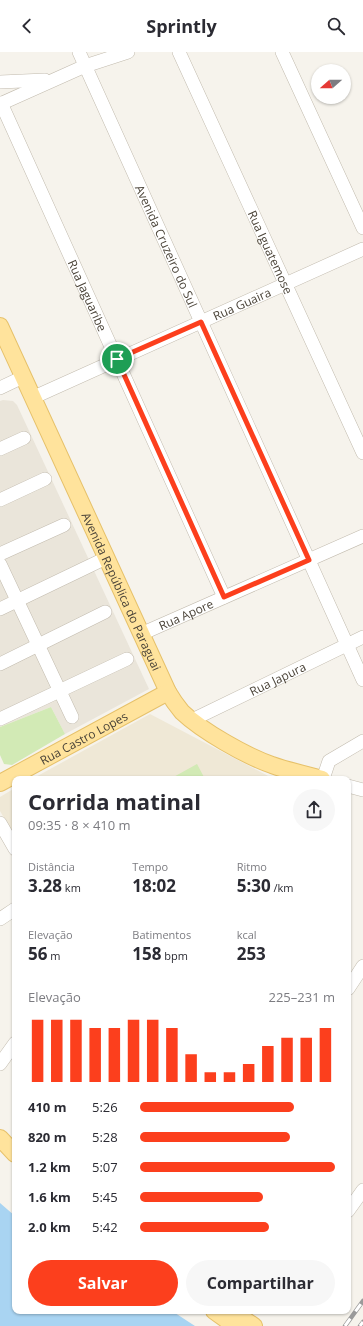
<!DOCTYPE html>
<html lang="pt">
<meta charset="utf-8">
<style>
:root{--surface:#fff;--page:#f7f7f7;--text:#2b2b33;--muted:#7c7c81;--accent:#fc3f1d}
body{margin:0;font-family:"Open Sans",sans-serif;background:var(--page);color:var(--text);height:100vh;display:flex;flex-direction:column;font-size:15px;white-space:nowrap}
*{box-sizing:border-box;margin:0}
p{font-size:13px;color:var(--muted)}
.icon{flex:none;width:22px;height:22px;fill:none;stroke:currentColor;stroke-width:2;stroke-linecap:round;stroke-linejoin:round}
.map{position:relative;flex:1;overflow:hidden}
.drawer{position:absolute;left:12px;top:724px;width:339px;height:538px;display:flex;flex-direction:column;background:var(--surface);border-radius:8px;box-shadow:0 1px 3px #0004}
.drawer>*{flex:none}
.needle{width:26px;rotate:249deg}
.controls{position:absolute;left:311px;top:12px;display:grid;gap:8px}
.controls a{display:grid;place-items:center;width:40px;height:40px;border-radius:50%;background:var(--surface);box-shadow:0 1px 3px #0004;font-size:20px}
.pin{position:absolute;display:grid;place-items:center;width:34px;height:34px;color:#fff;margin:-17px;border:2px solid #fff;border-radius:50%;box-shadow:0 1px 4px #0007}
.round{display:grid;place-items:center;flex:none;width:42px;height:42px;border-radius:21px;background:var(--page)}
.head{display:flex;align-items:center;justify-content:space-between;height:68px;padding:0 16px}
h1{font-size:22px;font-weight:700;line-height:30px}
.metrics{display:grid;grid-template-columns:repeat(3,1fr);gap:6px;height:68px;padding:4px 16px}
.metrics div{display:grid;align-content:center}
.metrics b{font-size:17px;font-weight:700}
.metrics small{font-size:11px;font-weight:400}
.metrics p{font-size:11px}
.chart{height:112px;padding:8px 16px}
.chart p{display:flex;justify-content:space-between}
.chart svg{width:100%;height:72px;margin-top:4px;stroke:var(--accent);stroke-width:6}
.button{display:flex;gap:8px;margin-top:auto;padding:8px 16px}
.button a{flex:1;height:46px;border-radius:24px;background:var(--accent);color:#fff;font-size:16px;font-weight:700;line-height:46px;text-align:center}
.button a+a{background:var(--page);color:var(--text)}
ul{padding:0 16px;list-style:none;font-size:13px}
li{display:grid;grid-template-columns:64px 48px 1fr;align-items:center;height:30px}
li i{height:10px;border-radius:5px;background:var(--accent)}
header{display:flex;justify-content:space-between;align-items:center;height:52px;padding:0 16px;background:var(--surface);font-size:18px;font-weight:700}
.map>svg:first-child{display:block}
</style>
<header><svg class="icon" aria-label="back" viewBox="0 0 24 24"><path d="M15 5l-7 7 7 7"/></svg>Sprintly<svg class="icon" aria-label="search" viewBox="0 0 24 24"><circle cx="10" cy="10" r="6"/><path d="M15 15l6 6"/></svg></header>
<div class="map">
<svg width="363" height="1274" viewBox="0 0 363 1274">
<rect width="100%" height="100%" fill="#f6f3ec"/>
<path fill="#eae5da" d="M 3,348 L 13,349 L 17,353 L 149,637 L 65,682 L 51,655 L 0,675 L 0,349 Z"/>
<g fill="#efe8d6">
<path d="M 150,662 L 274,727 L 32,727 Z"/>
<path d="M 15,736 L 15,785 L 0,759 L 0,745 Z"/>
</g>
<g fill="#d2eab5">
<path d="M 51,655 L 65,682 L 12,713 L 4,712 L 0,703 L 0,675 Z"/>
<path d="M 197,712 L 205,727 L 170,727 Z"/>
</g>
<path fill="#a9d4f2" d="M 0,1151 L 15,1164 L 15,1259 L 172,1259 L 195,1274 L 0,1274 Z"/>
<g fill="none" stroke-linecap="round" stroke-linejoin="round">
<g stroke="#c2bbae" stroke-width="14">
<g id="minor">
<path id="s1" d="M 79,0 L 363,628"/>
<path id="s2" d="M 179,0 L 363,401"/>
<path d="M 282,0 L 363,176"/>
<path d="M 0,30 L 45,28"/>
<path id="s3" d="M 1,51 L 224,545"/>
<path d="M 0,52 L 85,14 L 128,0"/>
<path d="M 0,336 L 23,325"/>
<path id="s4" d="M 32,346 L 363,197"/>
<path d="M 0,397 L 24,386"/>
<path d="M 0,448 L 45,427"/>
<path d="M 0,502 L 64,473"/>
<path d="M 0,512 L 72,665"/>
<path d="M 0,557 L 106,506"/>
<path id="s5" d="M 141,582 L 363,484"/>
<path d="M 0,612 L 105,560"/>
<path d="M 0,667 L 127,607"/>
<path id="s6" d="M 192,668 L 363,585"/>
<path d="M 323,727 L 329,709 L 363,689"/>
<path d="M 348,734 L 363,738"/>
<path d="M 0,771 L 15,797"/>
<path d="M 0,867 L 15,857"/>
<path d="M 348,937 L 363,914"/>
<path d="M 0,1012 L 15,991"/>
<path d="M 348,1159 L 363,1138"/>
</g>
</g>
<g stroke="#e6c16a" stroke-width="18">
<g id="major">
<path id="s7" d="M 0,274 L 168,640 C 172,647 177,654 182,660 C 202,679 246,704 272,713 C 288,719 306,722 322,727"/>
<path id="s8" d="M 0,731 L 168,640"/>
<path d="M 0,1086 L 15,1102"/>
<path d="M 214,1259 L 235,1274"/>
<path d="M 232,1259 L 254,1274"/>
</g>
</g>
<use href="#minor" stroke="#fff" stroke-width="13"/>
<use href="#major" stroke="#ffe39c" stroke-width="16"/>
<g stroke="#9a9a9a" stroke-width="4.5">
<g id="rail">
<path d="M 345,1274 L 363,1249"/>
<path d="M 360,1274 L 363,1270"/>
</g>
</g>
<use href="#rail" stroke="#fff" stroke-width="3" stroke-dasharray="9" stroke-linecap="butt"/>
</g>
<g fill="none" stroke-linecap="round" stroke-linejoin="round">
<g stroke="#fff" stroke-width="8">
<path id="route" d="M 201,270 L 309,508 L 224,545 L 117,307 Z"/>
</g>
<use href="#route" stroke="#fc3f1d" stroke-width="5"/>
</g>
<g text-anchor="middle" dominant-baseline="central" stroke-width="3" stroke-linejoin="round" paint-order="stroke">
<g font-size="12" fill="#4b4439" stroke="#fff">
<text stroke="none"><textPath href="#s1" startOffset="213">Avenida Cruzeiro do Sul</textPath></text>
<text stroke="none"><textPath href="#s2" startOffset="220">Rua Iguatemose</textPath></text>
<text stroke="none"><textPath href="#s3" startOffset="211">Rua Jaguaribe</textPath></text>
<text stroke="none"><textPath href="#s4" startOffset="230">Rua Guaira</textPath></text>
<text stroke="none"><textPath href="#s7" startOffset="292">Avenida República do Paraguai</textPath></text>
<text stroke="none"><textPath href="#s5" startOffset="49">Rua Apore</textPath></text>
<text stroke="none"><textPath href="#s6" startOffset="95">Rua Japura</textPath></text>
<text stroke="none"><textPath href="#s8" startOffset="95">Rua Castro Lopes</textPath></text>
</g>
</g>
</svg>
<div class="controls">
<a><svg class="needle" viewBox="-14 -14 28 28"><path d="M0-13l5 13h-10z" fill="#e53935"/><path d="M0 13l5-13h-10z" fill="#7c7c81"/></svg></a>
</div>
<div class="pin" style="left:117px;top:307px;background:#1e9e55"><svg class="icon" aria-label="arrive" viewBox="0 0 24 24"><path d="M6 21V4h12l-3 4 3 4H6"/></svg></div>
<section class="drawer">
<div class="head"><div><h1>Corrida matinal</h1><p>09:35 · 8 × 410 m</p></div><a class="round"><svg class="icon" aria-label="share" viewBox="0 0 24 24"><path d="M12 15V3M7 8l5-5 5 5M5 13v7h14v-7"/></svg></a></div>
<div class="metrics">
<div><p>Distância</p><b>3.28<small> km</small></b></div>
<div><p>Tempo</p><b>18:02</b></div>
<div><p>Ritmo</p><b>5:30<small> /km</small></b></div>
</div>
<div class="metrics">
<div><p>Elevação</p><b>56<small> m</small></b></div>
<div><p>Batimentos</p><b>158<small> bpm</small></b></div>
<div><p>kcal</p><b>253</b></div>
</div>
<div class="chart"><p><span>Elevação</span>225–231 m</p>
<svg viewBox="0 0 160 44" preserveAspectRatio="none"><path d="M5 44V6M15 44V6M25 44V6M35 44V11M45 44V11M55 44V6M65 44V6M75 44V11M85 44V27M95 44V38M105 44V38M115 44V33M125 44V22M135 44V17M145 44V17M155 44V11"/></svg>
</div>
<ul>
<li><b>410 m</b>5:26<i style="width:79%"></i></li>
<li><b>820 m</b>5:28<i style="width:77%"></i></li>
<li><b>1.2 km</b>5:07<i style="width:100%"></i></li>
<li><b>1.6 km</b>5:45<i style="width:63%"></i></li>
<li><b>2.0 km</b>5:42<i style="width:66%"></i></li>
</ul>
<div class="button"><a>Salvar</a><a>Compartilhar</a></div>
</section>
</div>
